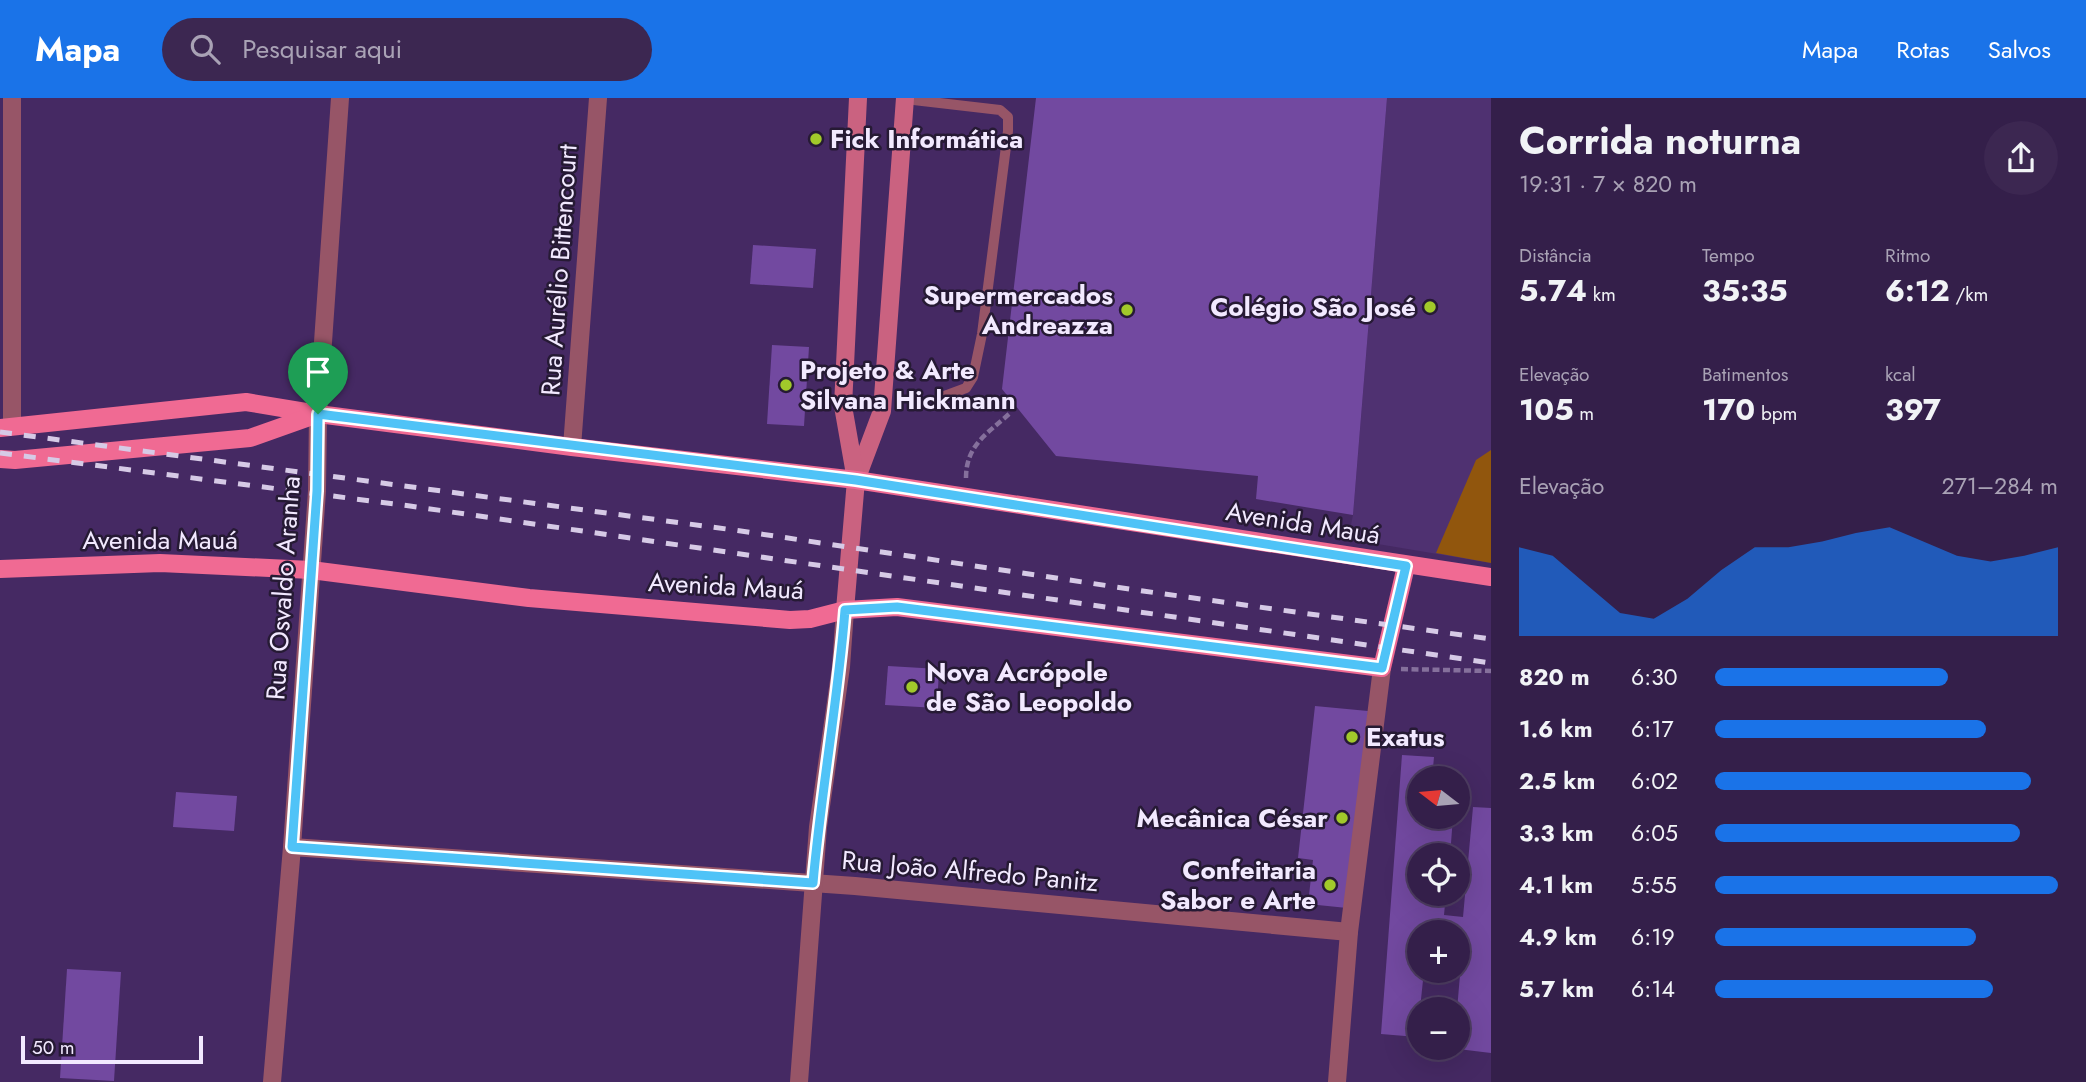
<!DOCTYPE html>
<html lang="pt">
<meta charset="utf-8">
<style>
:root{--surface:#341f4a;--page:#3c2751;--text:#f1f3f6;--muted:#a9a2b5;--line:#4e3d62;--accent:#1a73e8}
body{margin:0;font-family:Jost,sans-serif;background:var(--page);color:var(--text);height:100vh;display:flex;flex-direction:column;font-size:26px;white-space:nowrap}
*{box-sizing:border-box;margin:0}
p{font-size:23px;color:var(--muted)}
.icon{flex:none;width:38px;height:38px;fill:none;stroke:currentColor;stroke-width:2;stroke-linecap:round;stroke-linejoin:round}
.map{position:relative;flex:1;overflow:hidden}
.sheet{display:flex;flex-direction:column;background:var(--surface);width:595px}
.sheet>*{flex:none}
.needle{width:46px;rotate:286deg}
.buttons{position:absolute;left:1407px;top:668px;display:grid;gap:14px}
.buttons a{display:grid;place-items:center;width:63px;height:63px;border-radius:50%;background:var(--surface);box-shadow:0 7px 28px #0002,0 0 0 2px var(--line);font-size:35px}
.scale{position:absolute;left:21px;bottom:18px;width:182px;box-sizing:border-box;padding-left:7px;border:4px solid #f2e9ff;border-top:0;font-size:19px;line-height:24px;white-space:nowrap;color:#f2e9ff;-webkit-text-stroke:5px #261a34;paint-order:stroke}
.pin{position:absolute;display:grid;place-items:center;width:60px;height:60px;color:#fff;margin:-72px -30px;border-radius:50% 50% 50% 0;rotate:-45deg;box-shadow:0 0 7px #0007}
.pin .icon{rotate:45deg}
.round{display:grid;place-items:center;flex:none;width:74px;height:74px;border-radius:37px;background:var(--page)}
.summary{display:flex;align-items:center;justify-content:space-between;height:119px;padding:0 28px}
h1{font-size:38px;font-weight:700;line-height:52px}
.stats{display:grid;grid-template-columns:repeat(3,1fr);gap:10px;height:119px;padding:7px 28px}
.stats div{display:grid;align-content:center}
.stats b{font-size:30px;font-weight:700}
.stats small{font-size:19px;font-weight:400}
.stats p{font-size:19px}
.chart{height:196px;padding:14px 28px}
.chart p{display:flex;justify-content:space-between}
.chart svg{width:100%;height:126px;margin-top:7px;fill:var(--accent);opacity:.7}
ul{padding:0 28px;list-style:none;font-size:23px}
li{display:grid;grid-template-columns:112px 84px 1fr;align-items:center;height:52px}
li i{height:18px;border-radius:9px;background:var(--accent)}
header{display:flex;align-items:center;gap:42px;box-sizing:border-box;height:98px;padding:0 35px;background:var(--accent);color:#fff}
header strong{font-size:33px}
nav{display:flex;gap:38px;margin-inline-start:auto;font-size:24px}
.search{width:490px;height:63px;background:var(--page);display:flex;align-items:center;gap:18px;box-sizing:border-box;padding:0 24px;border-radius:38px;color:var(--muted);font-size:26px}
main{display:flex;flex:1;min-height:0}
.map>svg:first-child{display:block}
</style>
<header>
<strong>Mapa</strong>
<div class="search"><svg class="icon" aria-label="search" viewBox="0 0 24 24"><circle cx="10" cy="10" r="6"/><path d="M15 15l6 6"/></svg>Pesquisar aqui</div>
<nav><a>Mapa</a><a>Rotas</a><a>Salvos</a></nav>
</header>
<main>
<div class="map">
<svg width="1491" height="984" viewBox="0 0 1491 984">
<rect width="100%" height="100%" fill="#452963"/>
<path fill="#4f3171" d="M 1387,0 L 1491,0 L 1491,465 L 1348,441 L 1353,417 Z"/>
<path fill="#91560d" d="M 1491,352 L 1491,465 L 1436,455 L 1476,362 Z"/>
<g fill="#7249a0">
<path d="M 1036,0 L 1387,0 L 1353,417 L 1256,401 L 1258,378 L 1056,358 L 1002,291 Z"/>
<path d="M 753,147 L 816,151 L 813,190 L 750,186 Z"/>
<path d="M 772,247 L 809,249 L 804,328 L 767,326 Z"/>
<path d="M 888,568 L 939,571 L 937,610 L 885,607 Z"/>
<path d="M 1315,608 L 1368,613 L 1347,810 L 1308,806 L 1313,762 L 1298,760 Z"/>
<path d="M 1402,657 L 1434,659 L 1432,681 L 1419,681 L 1419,719 L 1453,719 L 1450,758 L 1419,758 L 1419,796 L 1446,796 L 1444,817 L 1463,819 L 1473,709 L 1491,710 L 1491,955 L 1458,951 L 1457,912 L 1460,877 L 1445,875 L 1458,873 L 1458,835 L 1419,835 L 1419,873 L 1424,873 L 1417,939 L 1381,936 Z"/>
<path d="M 176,694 L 237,698 L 234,733 L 173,729 Z"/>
<path d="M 67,871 L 121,874 L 114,983 L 60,980 Z"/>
</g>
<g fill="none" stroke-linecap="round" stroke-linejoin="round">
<g stroke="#85709c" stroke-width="4.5" stroke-dasharray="7 3.5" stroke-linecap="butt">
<path d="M 966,380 C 966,347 987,336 1009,316"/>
<path d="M 1401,571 L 1491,573"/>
</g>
<path stroke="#975567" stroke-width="10" d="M 905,1 L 1000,12 L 1008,19 L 1008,33 L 982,236 L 973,279 L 966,290 L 939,300"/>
<g stroke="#975567" stroke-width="18">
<path d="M 12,0 L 12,328"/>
<path d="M 318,316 L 340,0"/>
<path d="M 572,349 L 598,0"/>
<path d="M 292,749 L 855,788 L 1349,834"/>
<path d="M 1337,984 L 1349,834 L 1382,570"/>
</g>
<g stroke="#975567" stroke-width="18">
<path d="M 272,984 L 292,749 L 317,393 L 318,316"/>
<path d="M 799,984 L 818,729 L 841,569 L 845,512"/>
</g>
<g stroke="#ca6280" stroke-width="18">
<path d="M 856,382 L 882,313 L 905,0"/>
<path d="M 845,512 L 856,382 L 843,308 L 858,0"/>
</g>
<g stroke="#f06a93" stroke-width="18">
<path d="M 0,330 L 246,304 L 318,316 L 572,349 L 856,382 L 1491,479"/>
<path d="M 0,361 L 15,362 L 250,340 L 315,317"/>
<path d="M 0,471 L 160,465 L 311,472 L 529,500 L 790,522 L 810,521 L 845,512 L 897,509 L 1382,570 L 1406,468"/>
</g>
<g stroke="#d6cae6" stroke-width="5" stroke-dasharray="12 12" stroke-linecap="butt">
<path d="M 0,334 L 734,432 L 1143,493 L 1491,541"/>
<path d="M 0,355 L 410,408 L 1491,565"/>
</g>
</g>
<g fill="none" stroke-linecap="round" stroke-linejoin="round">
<g stroke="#fff" stroke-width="14">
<path id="route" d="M 318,316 L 856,382 L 1406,468 L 1382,570 L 897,509 L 845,512 C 838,603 821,694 813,785 L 292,749 L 317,393 Z"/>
</g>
<use href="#route" stroke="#4fc3f7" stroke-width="9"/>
</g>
<g fill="#a1c92a" stroke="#261a34" stroke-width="2.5">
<circle cx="816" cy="41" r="7"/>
<circle cx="1430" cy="209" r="7"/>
<circle cx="1127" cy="212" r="7"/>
<circle cx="786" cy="287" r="7"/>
<circle cx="912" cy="589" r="7"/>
<circle cx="1352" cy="639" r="7"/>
<circle cx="1342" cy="720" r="7"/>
<circle cx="1330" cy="787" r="7"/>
</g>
<g text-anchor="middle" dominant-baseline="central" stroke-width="5" stroke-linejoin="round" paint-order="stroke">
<g font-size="26" font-weight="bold" fill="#f2e9ff" stroke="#261a34" text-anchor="start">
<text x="830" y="41">Fick Informática</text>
<text x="1113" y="197" text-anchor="end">Supermercados<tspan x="1113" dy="30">Andreazza</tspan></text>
<text x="1416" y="209" text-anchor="end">Colégio São José</text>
<text x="800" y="272">Projeto &amp; Arte<tspan x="800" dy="30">Silvana Hickmann</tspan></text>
<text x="926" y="574">Nova Acrópole<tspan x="926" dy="30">de São Leopoldo</tspan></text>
<text x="1366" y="639">Exatus</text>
<text x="1328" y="720" text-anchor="end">Mecânica César</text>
<text x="1316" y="772" text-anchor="end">Confeitaria<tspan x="1316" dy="30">Sabor e Arte</tspan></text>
</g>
<g font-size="26" fill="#f2e9ff" stroke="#261a34">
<text transform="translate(559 172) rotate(-86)">Rua Aurélio Bittencourt</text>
<text transform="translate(1303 425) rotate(9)">Avenida Mauá</text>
<text x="160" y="442">Avenida Mauá</text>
<text transform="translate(726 488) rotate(3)">Avenida Mauá</text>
<text transform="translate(283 490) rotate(-86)">Rua Osvaldo Aranha</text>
<text transform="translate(970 773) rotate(5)">Rua João Alfredo Panitz</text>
</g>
</g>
</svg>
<div class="buttons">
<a><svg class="needle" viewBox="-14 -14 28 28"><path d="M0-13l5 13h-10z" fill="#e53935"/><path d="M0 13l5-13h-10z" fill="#a9a2b5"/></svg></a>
<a><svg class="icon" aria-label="locate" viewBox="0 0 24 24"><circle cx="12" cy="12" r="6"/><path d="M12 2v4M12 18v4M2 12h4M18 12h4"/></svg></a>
<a>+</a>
<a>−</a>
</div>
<div class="scale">50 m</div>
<div class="pin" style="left:318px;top:316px;background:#1e9e55"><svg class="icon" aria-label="arrive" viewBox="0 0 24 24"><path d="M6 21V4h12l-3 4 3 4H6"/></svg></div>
</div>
<section class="sheet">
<div class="summary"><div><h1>Corrida noturna</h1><p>19:31 · 7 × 820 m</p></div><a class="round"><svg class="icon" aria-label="share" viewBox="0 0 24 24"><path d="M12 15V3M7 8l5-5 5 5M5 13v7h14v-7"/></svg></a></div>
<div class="stats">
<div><p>Distância</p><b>5.74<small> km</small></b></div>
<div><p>Tempo</p><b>35:35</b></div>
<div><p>Ritmo</p><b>6:12<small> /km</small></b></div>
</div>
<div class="stats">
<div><p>Elevação</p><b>105<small> m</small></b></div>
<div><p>Batimentos</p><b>170<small> bpm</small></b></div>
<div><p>kcal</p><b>397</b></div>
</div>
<div class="chart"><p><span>Elevação</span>271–284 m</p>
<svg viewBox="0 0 160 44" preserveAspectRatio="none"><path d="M0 44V13L10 16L20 26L30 36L40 38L50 31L60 21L70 13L80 13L90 11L100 8L110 6L120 11L130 16L140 18L150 16L160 13V44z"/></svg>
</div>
<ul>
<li><b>820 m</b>6:30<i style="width:68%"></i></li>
<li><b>1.6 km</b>6:17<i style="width:79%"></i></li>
<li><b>2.5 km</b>6:02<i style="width:92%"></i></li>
<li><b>3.3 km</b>6:05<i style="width:89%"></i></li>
<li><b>4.1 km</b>5:55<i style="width:100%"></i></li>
<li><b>4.9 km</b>6:19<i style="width:76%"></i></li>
<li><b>5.7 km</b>6:14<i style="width:81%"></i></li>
</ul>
</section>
</main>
